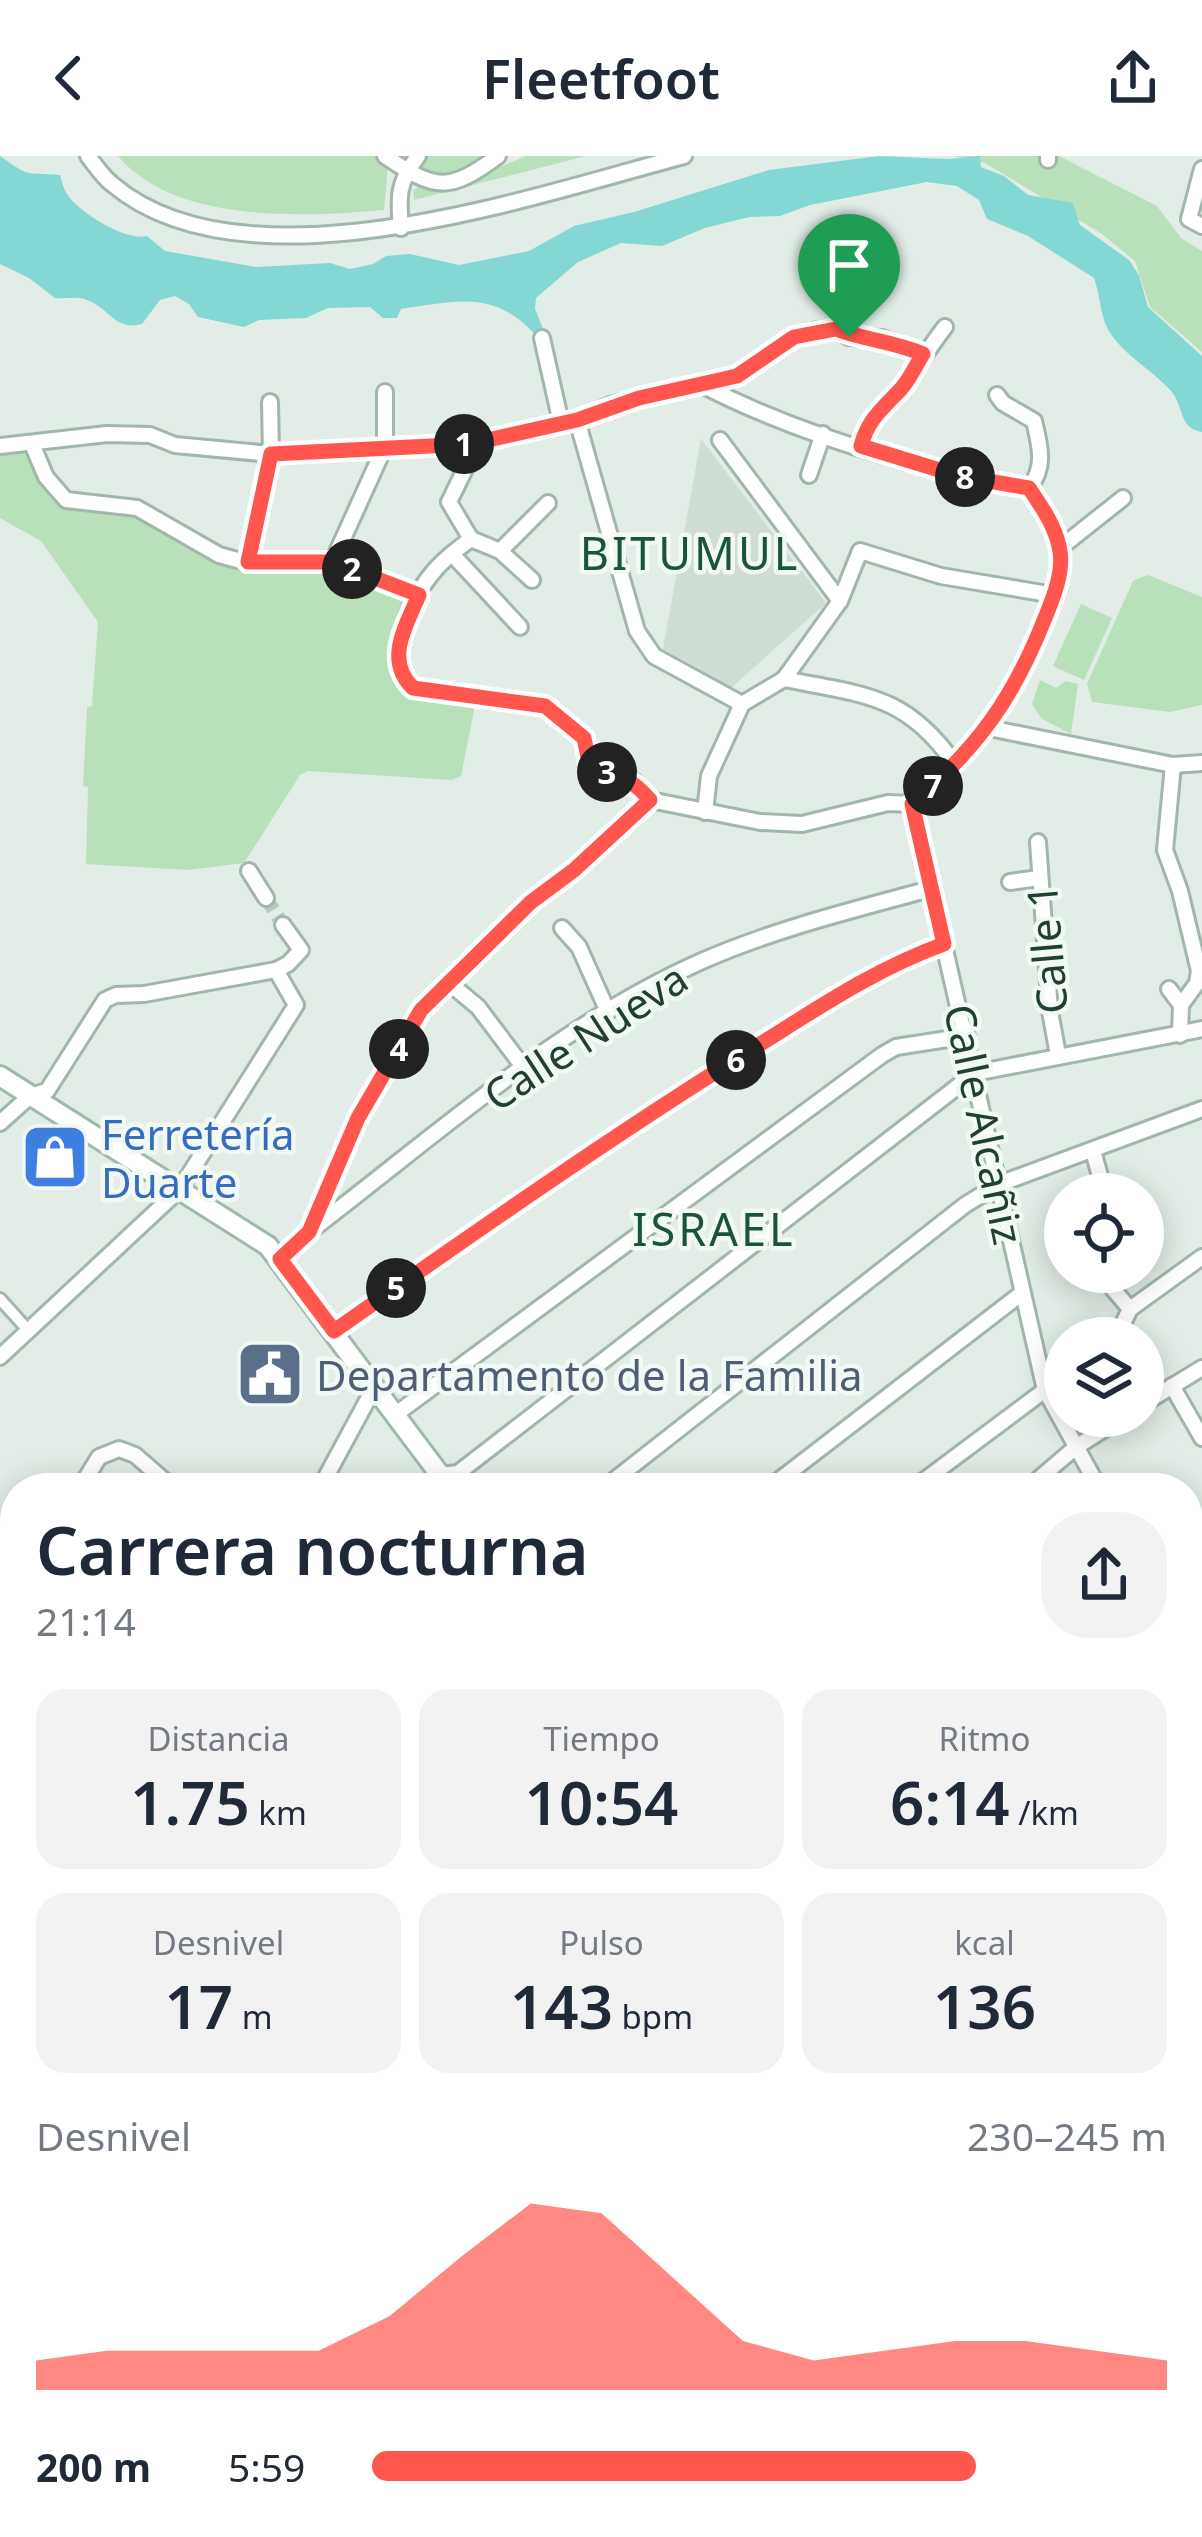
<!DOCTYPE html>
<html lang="es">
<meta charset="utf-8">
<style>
:root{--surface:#fff;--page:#f2f2f3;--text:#1f2937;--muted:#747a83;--accent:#ff564e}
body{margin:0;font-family:"Noto Sans",sans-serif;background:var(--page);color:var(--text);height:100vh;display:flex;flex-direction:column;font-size:45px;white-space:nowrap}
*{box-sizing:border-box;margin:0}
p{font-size:39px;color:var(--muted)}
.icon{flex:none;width:66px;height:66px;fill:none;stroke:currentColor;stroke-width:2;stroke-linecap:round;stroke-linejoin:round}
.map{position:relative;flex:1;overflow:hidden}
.drawer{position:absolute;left:0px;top:1317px;width:1203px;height:1065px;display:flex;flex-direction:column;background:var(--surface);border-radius:48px 48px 0 0;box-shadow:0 6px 30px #0003}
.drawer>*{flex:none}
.fabs{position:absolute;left:1044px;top:1017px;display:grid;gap:24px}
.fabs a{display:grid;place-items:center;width:120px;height:120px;border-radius:50%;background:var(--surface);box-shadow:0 6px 30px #0003;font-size:60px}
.pin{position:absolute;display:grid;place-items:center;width:102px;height:102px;color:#fff;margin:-123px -51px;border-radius:50% 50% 50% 0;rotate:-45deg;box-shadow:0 0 12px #0007}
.pin .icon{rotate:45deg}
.km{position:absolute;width:60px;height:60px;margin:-30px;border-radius:50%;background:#222;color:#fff;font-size:33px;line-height:60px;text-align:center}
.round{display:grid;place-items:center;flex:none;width:126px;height:126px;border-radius:48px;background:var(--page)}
.summary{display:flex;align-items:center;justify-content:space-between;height:204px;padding:0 36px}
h1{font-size:66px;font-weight:600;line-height:90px}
.stats{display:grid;grid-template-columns:repeat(3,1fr);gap:18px;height:204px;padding:12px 36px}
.stats div{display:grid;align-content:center;border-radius:30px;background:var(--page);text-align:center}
.stats b{font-size:60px;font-weight:600}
.stats small{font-size:33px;font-weight:400}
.stats p{font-size:33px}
.chart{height:336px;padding:24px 36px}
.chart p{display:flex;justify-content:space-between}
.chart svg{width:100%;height:216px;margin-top:12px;fill:var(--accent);opacity:.7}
ul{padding:0 36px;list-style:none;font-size:39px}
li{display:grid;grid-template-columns:192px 144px 1fr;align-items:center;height:90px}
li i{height:30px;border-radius:15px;background:var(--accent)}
header{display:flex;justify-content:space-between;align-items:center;height:156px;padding:0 36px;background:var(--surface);font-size:54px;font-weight:600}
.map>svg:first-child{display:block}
</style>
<header><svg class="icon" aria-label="back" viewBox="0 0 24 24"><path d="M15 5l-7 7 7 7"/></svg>Fleetfoot<svg class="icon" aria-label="share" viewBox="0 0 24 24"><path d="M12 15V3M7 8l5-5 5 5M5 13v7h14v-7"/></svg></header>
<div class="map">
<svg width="1202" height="2381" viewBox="0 0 1202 2381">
<rect width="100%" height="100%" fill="#e1ede6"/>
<g fill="#cfddd4">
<path d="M 701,283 L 826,447 L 731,532 L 663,493 Z"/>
<path d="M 1188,1991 L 1202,2001 L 1202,2153 L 1188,2173 Z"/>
</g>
<g fill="#b8e1bb">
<path d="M 118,0 L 374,0 L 388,9 L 384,54 C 304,61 175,68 118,0 Z"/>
<path d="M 425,0 L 482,0 L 465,15 L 443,22 L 417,9 Z"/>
<path d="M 526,0 L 586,0 L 414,44 L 413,34 L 420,30 L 472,23 Z"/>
<path d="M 955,0 L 1059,0 L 1157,50 L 1181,82 L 1202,95 L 1202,196 L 1150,151 L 1135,105 L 1102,78 L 985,7 Z"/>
<path d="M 23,292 L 51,338 L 71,349 L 134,354 L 236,415 L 255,410 L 329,406 L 414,440 L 393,492 L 405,533 L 476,544 L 461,620 L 452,624 L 308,615 L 300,619 L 244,707 L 188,714 L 86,708 L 88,631 L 83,630 L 87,551 L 92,550 L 98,466 L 41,385 L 0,362 L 0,294 Z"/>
<path d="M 1148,419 L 1202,441 L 1202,549 L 1170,556 L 1092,546 L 1087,528 L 1133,425 Z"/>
<path d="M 1081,448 L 1112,462 L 1084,524 L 1053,510 Z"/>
<path d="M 1040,524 L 1056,532 L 1066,525 L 1078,528 L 1071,578 L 1042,563 L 1032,548 Z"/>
<path d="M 1202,1761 L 1202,1888 L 1188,1907 L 1188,1771 Z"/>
</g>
<path fill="#84d8d4" d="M 0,0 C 31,22 24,16 60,19 C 62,25 63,32 67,38 C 78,56 127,86 147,80 L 165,95 L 256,111 L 330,107 L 350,113 L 373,108 L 386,100 L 410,98 L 459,109 L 529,95 L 574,70 L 634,56 L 769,14 L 879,0 L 947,3 L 980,0 L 981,11 L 1004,20 L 1028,39 L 1073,47 L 1080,69 L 1129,104 L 1139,119 L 1148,151 L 1202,200 L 1202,276 C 1178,272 1184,249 1171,235 C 1152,213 1116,195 1105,167 C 1100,153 1099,136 1094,122 L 1028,80 L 987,63 L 979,44 L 957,30 L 927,26 L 810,49 L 780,60 L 749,61 L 705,72 L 662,90 L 621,87 L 578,106 L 536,142 L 535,153 L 544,175 L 538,182 C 496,133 457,145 401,153 L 397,162 L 383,162 L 370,151 L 328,152 L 306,162 L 259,164 L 244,171 L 198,161 L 189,148 L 175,140 L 160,144 L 142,168 C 114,175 111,153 87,144 C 77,140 66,143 55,142 L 29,122 L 0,108 Z"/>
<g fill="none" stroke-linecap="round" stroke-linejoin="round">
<path stroke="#84d8d4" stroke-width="4.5" d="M 1188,1934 L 1202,1916"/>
<path stroke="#bacac2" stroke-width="14" stroke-dasharray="14 7" stroke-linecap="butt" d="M 266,742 L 283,769"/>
<g stroke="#a3b6ac" stroke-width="16">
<path id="pedestrian" d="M 0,1143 L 28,1174"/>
</g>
<g stroke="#a3b6ac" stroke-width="20">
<g id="minor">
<path d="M 88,0 C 95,9 103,21 112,28 C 245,141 535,39 684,0"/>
<path d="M 385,0 C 436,35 449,36 498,0"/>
<path d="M 1048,4 L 1048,0"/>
<path d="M 1202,13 L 1189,63 L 1202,70"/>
<path d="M 401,72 C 398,40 398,26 418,0"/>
<path d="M 542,182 L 561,267"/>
<path d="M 700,228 L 737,220 L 794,180 L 817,174 L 835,173 L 849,181 L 882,182 L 923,198"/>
<path d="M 997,239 L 1003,247 L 1034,265 C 1040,290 1046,311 1029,332"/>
<path d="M 577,264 L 637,475 L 654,500 L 742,548"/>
<path d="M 720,284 L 840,445"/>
<path d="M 32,288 L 46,321 L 66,344 L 137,352 L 219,399 L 248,407 L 333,405 L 419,439"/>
<path d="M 470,288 L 468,307 L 449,346 L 471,383"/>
<path d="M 0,290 L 107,278 L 150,279 L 175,289 L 271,298 L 470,288 L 577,264 L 610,249 L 700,228 C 801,280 918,313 1029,332 C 1041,350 1054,368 1059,390 C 1064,413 1054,440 1045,462 C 1012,546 980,589 912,648"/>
<path d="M 861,290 C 872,251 886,254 906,227 C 919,208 931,189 945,171"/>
<path d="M 809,319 L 823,278"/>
<path d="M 1060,392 L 1123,342"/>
<path d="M 500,395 L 548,347"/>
<path d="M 452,398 L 520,471"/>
<path d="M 333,405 L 385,290 L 385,236"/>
<path d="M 248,407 L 271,298 L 270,246"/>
<path d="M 532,424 L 500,395 L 471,383 C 459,392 445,402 435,414 C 411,441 380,504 413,532 L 545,551 L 584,582 L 591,615 L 614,617 L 634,625 L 650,644 L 760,666 L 802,668 L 888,647 L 912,648"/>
<path d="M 784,523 C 864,539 907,538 956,610"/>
<path d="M 989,572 L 1173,609 L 1202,607"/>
<path d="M 1173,609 L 1165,694 L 1180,735 L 1199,815 L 1197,827 L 1181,849 L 1180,879"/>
<path d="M 912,648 L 1045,1234 L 1099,1332"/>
<path d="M 705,656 L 709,620 L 742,548 L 784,523 L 840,445 L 860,395 L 941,420 L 1054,439"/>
<path d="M 1038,686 L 1050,855 L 1058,899"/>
<path d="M 249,715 L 266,742"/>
<path d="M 1010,726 L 1039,722"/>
<path d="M 562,772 L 579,791 L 608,856"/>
<path d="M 448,826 L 478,851 L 524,912"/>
<path d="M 1169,833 L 1181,849"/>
<path d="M 0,967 L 30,940 L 47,935 L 105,844 L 116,839 L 144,838 L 276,814 L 288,808 L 301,794 L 283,769"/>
<path d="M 1093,995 L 1105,1038"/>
<path d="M 309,1074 L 359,962 L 421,853 L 531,745 L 574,714 L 650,644"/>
<path d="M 280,1103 L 309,1076 C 434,981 557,869 702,805 C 775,773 853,754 930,733"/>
<path d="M 1106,1116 L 1113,1133 L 1130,1153"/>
<path d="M 335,1175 C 467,1082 599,989 737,903 C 807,860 865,817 944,788"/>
<path d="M 1116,1182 L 1130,1153 L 1202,1101"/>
<path d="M 0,1201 L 180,1033 L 296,849 L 276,814"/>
<path d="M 1172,1230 L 1202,1282"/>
<path d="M 1143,1248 L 1202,1212"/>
<path d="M 396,1258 L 882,899 L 896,891 L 967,880"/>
<path d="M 80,1332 L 99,1301 L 119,1293 L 135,1299 L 173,1332"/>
<path d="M 320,1332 L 375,1230"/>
<path d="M 425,1332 L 440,1319 L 458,1317 L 975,917 L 1202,873"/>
<path d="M 604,1332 L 965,1049 L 999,1028 L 1202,953"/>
<path d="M 769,1332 L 1022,1137"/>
<path d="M 914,1332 L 1045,1234 L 1065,1224"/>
<path d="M 1028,1332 L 1076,1291 L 1125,1260"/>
<path d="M 0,1394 L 15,1402"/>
<path d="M 0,1479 L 15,1451"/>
<path d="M 1188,1491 L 1202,1516"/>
<path d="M 0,1716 L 15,1684"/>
<path d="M 1188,1766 L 1202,1756"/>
<path d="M 0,1804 L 15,1809"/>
<path d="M 0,1930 L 15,1902"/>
<path d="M 0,2145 L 15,2115"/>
<path d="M 0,2153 L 15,2156"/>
<path d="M 1188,2199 L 1202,2180"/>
<path d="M 64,2381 L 71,2367"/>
<path d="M 1067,2381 L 1069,2367"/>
</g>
</g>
<g stroke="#a3b6ac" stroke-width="22">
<path id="tertiary" d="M 991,2367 L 1045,2381"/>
</g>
<g stroke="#9fbaab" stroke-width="24">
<g id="secondary">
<path d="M 0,920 L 268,1090 L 450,1332"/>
<path d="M 757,2367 L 760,2381"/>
<path d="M 791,2367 L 793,2381"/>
</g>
</g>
<use href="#pedestrian" stroke="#fff" stroke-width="10"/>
<use href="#minor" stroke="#fff" stroke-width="14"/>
<use href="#tertiary" stroke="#fff" stroke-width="16"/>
<use href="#secondary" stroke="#fff" stroke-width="18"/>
</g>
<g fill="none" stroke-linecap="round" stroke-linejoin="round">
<g stroke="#fff" stroke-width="24">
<path id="route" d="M 836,173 C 864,184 893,185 923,198 C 916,209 910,223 901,233 C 883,252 868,263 861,290 L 959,320 L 1029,332 C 1041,350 1054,368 1059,390 C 1065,413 1054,440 1045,462 C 1013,543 978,591 912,648 L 944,788 C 865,817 807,860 736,903 C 599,989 467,1082 334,1175 L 280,1103 L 309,1076 L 358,962 L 421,854 L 531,746 L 574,714 L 650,644 C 632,623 619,617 591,616 L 584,582 L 545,550 L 413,532 C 384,504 406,470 419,439 L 333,406 L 248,406 L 271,298 L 470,288 L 577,264 L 639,242 L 737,220 L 794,181 Z"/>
</g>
<use href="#route" stroke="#ff564e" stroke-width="15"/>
</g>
<defs>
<g id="shop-square" transform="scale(3.45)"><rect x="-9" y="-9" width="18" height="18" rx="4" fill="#3f7fe0" stroke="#f2f9f4"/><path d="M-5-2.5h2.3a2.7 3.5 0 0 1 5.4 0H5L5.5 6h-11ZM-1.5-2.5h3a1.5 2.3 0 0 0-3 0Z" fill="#fff"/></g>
<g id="civic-square" transform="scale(3.45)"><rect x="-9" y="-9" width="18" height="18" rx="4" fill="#5c6f8a" stroke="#f2f9f4"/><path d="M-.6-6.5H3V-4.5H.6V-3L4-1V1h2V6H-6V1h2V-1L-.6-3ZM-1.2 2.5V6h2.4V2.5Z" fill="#fff"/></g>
</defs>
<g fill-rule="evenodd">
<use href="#shop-square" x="55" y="1001"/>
<use href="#civic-square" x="270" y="1218"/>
</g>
<g text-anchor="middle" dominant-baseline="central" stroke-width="9" stroke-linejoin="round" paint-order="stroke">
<g font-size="42" fill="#204031" stroke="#f2f9f4">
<text transform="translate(1046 793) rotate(-95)">Calle 1</text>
<text transform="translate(585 880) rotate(-33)">Calle Nueva</text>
<text transform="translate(985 968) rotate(78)">Calle Alcañiz</text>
</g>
<g font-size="42" fill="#366cbe" stroke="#f2f9f4" text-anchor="start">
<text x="101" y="977">Ferretería<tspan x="101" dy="48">Duarte</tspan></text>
</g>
<g font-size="42" fill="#4e5e75" stroke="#f2f9f4" text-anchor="start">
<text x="316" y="1218">Departamento de la Familia</text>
</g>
<g font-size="45" letter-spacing="3" fill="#1a543a" stroke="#f2f9f4">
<text x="690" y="396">BITUMUL</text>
<text x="714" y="1072">ISRAEL</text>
</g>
</g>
</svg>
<div class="fabs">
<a><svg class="icon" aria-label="locate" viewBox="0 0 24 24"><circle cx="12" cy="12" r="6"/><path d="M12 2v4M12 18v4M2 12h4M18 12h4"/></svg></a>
<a><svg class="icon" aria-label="layers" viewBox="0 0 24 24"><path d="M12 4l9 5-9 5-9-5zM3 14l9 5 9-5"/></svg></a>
</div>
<div class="pin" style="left:849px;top:181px;background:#1e9e55"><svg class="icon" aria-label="arrive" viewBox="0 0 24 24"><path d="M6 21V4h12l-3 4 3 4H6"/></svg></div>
<b class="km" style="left:464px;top:288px">1</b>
<b class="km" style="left:352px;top:413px">2</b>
<b class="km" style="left:607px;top:616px">3</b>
<b class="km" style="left:399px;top:893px">4</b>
<b class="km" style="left:396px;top:1132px">5</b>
<b class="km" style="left:736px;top:904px">6</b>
<b class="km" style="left:933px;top:630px">7</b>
<b class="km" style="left:965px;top:321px">8</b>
<section class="drawer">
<div class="summary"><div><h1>Carrera nocturna</h1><p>21:14</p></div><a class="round"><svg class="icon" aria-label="share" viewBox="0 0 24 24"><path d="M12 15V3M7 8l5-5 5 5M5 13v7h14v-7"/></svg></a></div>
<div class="stats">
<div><p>Distancia</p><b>1.75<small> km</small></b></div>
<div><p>Tiempo</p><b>10:54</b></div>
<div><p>Ritmo</p><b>6:14<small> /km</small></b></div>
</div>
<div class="stats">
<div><p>Desnivel</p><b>17<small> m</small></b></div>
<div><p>Pulso</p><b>143<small> bpm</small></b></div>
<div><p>kcal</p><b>136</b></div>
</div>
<div class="chart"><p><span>Desnivel</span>230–245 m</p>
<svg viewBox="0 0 160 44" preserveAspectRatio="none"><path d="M0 44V38L10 36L20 36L30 36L40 36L50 29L60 17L70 6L80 8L90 21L100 34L110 38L120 36L130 34L140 34L150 36L160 38V44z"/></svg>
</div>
<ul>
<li><b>200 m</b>5:59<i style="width:76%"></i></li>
</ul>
</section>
</div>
